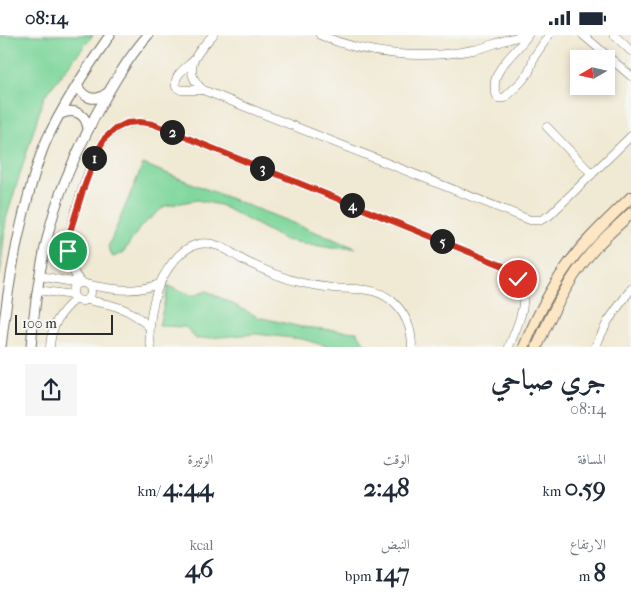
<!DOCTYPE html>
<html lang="ar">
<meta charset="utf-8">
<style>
:root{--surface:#fff;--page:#f6f6f7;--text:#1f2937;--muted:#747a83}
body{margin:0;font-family:"IM FELL French Canon",Amiri,serif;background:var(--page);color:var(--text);direction:rtl;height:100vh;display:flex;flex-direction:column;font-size:19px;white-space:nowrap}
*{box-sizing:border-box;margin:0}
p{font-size:16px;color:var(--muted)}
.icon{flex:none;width:28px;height:28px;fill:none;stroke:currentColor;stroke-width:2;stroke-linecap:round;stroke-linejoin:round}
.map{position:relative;height:312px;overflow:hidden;direction:ltr}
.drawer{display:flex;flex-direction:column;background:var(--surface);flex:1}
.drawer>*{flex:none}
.needle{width:32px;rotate:261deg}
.fabs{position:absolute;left:570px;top:15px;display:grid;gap:10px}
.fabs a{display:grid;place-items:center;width:45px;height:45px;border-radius:0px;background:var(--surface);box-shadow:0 2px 8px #0003;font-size:25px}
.scale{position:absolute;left:15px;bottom:12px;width:98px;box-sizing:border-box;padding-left:5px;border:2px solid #2b2b2b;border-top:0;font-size:14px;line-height:18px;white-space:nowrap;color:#2b2b2b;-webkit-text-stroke:4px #f6f6f2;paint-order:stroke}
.pin{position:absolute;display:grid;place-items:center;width:42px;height:42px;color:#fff;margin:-21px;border:2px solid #fff;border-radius:50%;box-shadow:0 1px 5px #0007}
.km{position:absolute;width:25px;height:25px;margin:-12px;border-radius:50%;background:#222;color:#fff;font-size:14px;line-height:25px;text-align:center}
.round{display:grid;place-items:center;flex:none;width:52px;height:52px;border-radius:0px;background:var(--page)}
.head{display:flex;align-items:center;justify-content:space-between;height:85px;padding:0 25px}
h1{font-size:28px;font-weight:700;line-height:38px}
.stats{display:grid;grid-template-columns:repeat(3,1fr);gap:8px;height:85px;padding:5px 25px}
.stats div{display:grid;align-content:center}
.stats b{font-size:25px;font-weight:700}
.stats small{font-size:14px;font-weight:400}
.stats p{font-size:14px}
.status{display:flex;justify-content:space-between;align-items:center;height:35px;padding:0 25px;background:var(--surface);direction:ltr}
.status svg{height:14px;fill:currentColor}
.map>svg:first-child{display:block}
</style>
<div class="status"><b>08:14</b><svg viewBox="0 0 49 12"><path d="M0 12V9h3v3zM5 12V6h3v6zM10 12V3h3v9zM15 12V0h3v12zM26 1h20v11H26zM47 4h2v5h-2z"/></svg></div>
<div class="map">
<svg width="631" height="312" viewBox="0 0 631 312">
<rect width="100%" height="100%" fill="#f6f6f2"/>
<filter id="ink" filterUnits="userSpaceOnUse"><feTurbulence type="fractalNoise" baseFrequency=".02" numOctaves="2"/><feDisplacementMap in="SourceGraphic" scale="10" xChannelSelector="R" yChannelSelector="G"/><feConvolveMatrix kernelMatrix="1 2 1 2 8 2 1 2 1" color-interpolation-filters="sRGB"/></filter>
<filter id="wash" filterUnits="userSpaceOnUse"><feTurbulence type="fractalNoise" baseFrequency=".0096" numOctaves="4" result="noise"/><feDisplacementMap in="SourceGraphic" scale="20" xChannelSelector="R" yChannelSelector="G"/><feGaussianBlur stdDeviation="1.12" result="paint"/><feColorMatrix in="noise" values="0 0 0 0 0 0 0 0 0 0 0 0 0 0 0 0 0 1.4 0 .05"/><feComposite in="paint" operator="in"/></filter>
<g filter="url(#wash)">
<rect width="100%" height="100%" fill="#f0e9d3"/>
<g fill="#80d79c" stroke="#568164">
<path d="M 0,0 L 93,0 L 44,62 L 6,184 L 0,241 Z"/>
<path d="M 143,129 L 356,213 L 331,213 L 285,205 L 220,170 L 197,165 L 165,171 L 141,191 L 123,218 L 113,222 L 108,212 Z"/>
<path d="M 168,251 L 192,261 L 207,256 L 258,282 L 301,292 L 357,297 L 367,312 L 329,312 L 302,304 L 256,299 L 196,304 L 186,292 L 159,291 Z"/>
</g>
</g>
<g filter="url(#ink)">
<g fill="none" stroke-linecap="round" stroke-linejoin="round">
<g stroke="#706e66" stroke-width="9">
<g id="minor">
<path d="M 213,0 C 197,18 180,34 203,55 L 530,185 L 541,185 L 550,180 L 631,101"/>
<path d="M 320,0 C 366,20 424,25 473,15 C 486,13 497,7 510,4 C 515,2 520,2 525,0"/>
<path d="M 528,0 C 517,18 484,38 498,63 L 504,63 L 521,47 L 529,37 L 534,22 L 549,0"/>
<path d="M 583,0 L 631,41"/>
<path d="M 614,0 L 631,16"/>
<path d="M 192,27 C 184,34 173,41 176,52 L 181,55 L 203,55"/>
<path d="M 547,92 L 592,139"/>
<path d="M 40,241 L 78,248"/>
<path d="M 81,247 C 73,239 69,227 68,216 C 66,198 88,135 97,117 C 101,108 108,99 116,94 C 128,86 140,87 153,89 L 506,232 C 536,256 520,283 509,312"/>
<circle cx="82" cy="257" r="9"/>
<path d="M 89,250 C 116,255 133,258 160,249"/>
<path d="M 38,255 L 73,260"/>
<path d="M 87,265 C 113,270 129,272 149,292"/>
<path d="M 50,312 C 51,291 60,277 76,264"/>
<path d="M 151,312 C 147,292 153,260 163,242 C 176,219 195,199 223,213 C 230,216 236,221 243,225 C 261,234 280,242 299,247 C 310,250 322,252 333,253 C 353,255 374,251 391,265 C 405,277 412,294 412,312"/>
<path d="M 595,312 L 608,286 L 631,254"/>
</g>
</g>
<g stroke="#706e66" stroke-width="11">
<g id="tertiary">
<path d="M 77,50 C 83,63 95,68 107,58"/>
<path d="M 61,79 C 75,72 87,80 88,95"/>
<path d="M 1,312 C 7,259 14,213 28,162 C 33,143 39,122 47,104 C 64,68 87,33 110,0"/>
<path d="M 31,312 C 35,261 43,207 60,159 C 69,133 82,108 94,83 C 110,54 126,25 148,0"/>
</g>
</g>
<g stroke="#706e66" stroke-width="12">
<g id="secondary">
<path d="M 524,312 C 540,273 560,234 590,203 C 603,189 617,176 631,162"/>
<path d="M 537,312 C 552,276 571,239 598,210 C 608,199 620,189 631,178"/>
</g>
</g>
<use href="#minor" stroke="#fff" stroke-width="8"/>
<use href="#tertiary" stroke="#fff" stroke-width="9"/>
<use href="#secondary" stroke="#fce6c4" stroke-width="10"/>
</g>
</g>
<g fill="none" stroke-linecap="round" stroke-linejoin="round" filter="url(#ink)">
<g stroke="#fff" stroke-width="10">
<path id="route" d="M 68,216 L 70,197 L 82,158 L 97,117 L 105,103 L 115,94 L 127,88 L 140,87 L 153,89 L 506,232 L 518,244"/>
</g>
<use href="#route" stroke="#c8321e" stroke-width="6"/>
</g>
</svg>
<div class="fabs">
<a><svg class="needle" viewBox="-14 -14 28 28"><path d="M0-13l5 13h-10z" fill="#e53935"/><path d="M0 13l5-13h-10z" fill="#747a83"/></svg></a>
</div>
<div class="scale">100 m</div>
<div class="pin" style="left:68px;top:216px;background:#1e9e55"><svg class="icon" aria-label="arrive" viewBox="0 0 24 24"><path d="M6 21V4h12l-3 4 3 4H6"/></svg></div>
<div class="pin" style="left:518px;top:244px;background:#d93025"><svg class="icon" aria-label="check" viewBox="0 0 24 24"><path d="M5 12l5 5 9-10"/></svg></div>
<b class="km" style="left:94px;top:123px">1</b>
<b class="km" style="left:172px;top:97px">2</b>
<b class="km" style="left:262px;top:133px">3</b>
<b class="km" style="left:352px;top:170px">4</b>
<b class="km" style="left:442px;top:206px">5</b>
</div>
<section class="drawer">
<div class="head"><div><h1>جري صباحي</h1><p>08:14</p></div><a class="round"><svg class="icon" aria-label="share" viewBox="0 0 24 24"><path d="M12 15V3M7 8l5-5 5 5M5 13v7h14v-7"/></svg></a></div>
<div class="stats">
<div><p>المسافة</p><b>0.59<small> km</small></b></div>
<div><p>الوقت</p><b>2:48</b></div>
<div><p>الوتيرة</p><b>4:44<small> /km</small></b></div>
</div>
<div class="stats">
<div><p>الارتفاع</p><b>8<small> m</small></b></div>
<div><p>النبض</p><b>147<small> bpm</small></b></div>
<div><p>kcal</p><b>46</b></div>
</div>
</section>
